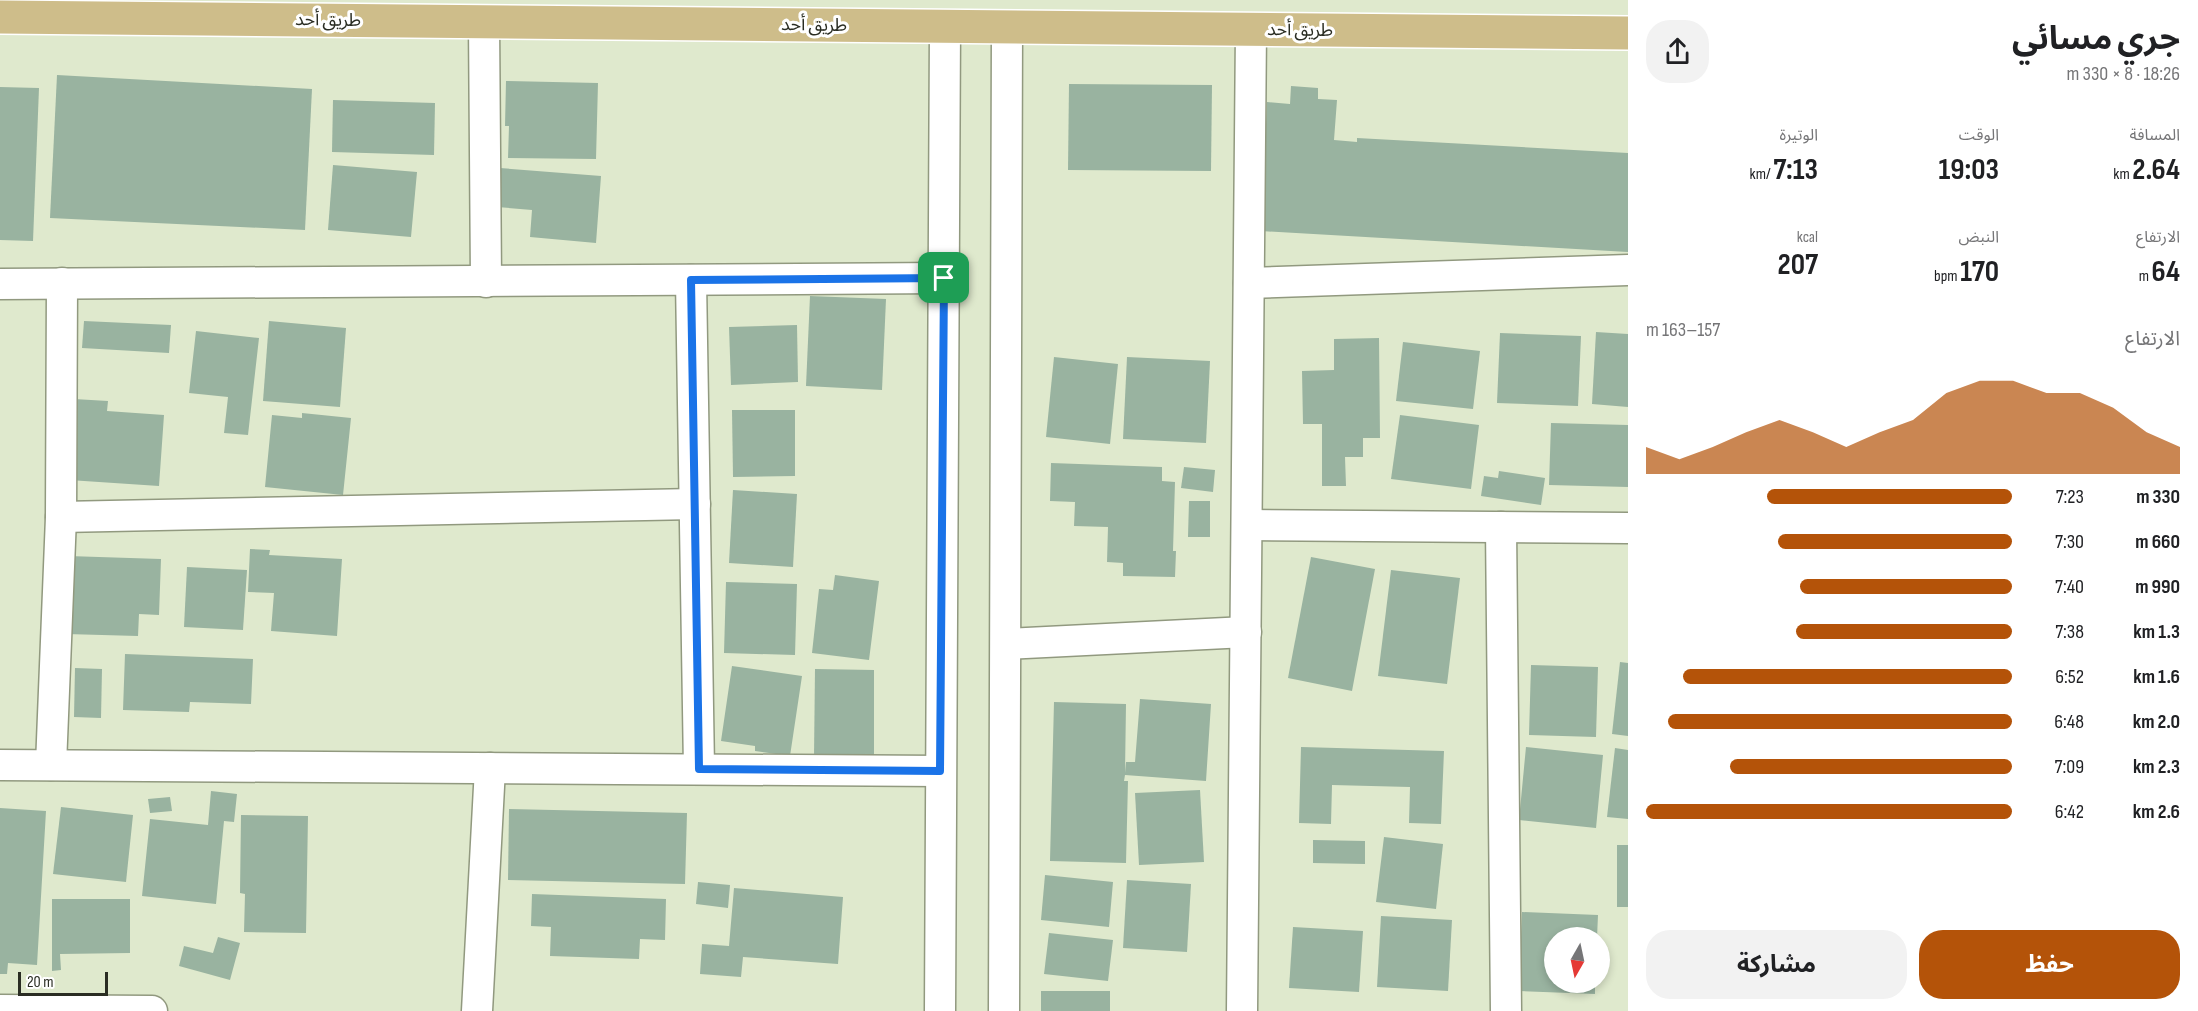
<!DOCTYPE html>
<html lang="ar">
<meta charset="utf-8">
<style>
:root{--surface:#fff;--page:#f2f2f2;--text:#202124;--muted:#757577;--accent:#b45309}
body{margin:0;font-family:"Sofia Sans Condensed","Noto Sans Arabic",sans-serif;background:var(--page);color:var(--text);direction:rtl;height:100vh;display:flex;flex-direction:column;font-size:22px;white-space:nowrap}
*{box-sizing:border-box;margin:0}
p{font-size:20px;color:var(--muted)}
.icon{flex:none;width:33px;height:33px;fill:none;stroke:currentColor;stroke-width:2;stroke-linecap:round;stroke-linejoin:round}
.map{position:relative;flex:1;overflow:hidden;direction:ltr}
.drawer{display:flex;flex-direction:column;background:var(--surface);width:570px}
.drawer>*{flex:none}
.needle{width:39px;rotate:189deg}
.buttons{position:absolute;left:1544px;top:927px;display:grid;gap:12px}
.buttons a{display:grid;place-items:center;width:66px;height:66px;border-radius:50%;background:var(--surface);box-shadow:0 3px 9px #0003;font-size:30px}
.scale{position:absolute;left:18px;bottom:15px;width:90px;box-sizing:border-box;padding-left:6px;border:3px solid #2a2d23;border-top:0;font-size:16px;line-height:21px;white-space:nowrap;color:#2a2d23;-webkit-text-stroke:4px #fff;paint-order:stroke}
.pin{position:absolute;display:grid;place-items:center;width:51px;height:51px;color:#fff;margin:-26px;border-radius:12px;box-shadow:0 3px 9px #0006}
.round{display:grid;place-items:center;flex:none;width:63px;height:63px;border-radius:24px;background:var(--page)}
.headline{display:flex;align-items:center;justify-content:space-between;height:102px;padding:0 18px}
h1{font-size:33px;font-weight:700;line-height:45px}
.figures{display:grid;grid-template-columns:repeat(3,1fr);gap:9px;height:102px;padding:6px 18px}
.figures div{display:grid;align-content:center}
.figures b{font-size:30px;font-weight:700}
.figures small{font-size:16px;font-weight:400}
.figures p{font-size:16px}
.chart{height:168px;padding:12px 18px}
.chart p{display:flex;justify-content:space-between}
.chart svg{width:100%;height:108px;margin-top:6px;fill:var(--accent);opacity:.7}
.action{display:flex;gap:12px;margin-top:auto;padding:12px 18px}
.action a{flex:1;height:69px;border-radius:24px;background:var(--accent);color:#fff;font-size:24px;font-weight:700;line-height:69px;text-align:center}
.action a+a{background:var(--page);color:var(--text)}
ul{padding:0 18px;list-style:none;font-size:20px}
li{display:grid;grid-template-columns:96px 72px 1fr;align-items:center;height:45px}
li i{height:15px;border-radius:8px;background:var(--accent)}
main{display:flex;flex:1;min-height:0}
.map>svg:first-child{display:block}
</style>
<main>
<section class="drawer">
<div class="headline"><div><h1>جري مسائي</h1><p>18:26 · 8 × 330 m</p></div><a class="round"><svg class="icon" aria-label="share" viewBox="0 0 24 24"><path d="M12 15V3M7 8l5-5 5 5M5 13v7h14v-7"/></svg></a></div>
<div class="figures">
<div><p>المسافة</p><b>2.64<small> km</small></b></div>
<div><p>الوقت</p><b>19:03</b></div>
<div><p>الوتيرة</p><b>7:13<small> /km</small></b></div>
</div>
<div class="figures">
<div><p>الارتفاع</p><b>64<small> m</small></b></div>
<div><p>النبض</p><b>170<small> bpm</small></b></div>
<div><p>kcal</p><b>207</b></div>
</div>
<div class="chart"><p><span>الارتفاع</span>157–163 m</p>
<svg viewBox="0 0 160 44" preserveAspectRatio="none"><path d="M0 44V33L10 38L20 33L30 27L40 22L50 27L60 33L70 27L80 22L90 11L100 6L110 6L120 11L130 11L140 17L150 27L160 33V44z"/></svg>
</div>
<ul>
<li><b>330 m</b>7:23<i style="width:67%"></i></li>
<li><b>660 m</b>7:30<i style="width:64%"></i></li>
<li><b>990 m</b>7:40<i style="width:58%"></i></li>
<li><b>1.3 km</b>7:38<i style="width:59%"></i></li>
<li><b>1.6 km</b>6:52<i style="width:90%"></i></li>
<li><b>2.0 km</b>6:48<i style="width:94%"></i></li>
<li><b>2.3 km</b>7:09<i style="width:77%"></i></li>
<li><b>2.6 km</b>6:42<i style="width:100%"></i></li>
</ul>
<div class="action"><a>حفظ</a><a>مشاركة</a></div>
</section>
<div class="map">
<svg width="1628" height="1011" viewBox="0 0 1628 1011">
<rect width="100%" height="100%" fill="#dfe9cd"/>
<g fill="#99b3a0">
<path d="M 57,75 L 312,89 L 305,230 L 50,218 Z"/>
<path d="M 506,81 L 598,83 L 596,159 L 508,158 L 509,126 L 505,126 Z"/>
<path d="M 1069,84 L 1212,85 L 1211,171 L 1068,170 Z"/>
<path d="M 1291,86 L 1318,88 L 1318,99 L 1337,100 L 1334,140 L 1357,142 L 1357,138 L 1628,153 L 1628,252 L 1261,231 L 1267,102 L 1290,104 Z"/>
<path d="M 0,87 L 39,88 L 33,241 L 0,240 Z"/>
<path d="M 333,100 L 435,103 L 434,155 L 332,152 Z"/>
<path d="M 333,165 L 417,172 L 411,237 L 328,230 Z"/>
<path d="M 500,168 L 601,176 L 596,243 L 530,237 L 532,210 L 497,207 Z"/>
<path d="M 810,296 L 886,299 L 882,390 L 806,386 Z"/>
<path d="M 84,321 L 171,325 L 169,353 L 82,348 Z"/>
<path d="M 269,321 L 346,328 L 340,407 L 263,401 Z"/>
<path d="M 797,325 L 798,382 L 731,385 L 729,327 Z"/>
<path d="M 196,331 L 259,338 L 248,435 L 224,433 L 228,397 L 189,393 Z"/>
<path d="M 1596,332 L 1628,334 L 1628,407 L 1592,404 Z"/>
<path d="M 1500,333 L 1581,336 L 1578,406 L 1497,403 Z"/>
<path d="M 1379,338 L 1380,438 L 1363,438 L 1363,457 L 1345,457 L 1346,486 L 1322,486 L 1322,424 L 1303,424 L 1302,371 L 1334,370 L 1334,339 Z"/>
<path d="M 1403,342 L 1480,351 L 1473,409 L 1396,401 Z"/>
<path d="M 1054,357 L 1118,364 L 1110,444 L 1046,437 Z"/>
<path d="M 1127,357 L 1210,361 L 1206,443 L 1123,439 Z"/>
<path d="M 74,399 L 108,401 L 107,411 L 164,415 L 159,486 L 69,480 Z"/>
<path d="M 732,410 L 795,410 L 795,476 L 733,477 Z"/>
<path d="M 302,413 L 351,418 L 343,495 L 265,487 L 272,415 L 302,418 Z"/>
<path d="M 1400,415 L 1479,425 L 1471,489 L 1391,479 Z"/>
<path d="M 1551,423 L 1628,425 L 1628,487 L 1549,485 Z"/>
<path d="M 1051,463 L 1162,467 L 1162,481 L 1175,482 L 1173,551 L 1176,551 L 1175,577 L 1123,576 L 1123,563 L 1107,562 L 1108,527 L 1074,526 L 1075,502 L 1050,501 Z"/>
<path d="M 1184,467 L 1215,470 L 1213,492 L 1181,488 Z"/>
<path d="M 1499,471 L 1545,478 L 1541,505 L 1481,496 L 1484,476 L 1498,478 Z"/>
<path d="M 733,490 L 797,494 L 793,567 L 729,563 Z"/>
<path d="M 1189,501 L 1210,501 L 1210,537 L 1188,537 Z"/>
<path d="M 250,549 L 270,550 L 269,555 L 342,559 L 337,636 L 271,631 L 274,593 L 248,592 Z"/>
<path d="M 68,556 L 161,559 L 159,615 L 139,614 L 138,636 L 66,634 Z"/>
<path d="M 1311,557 L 1375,569 L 1352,691 L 1288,678 Z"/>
<path d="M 187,567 L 247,570 L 243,630 L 184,627 Z"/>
<path d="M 1391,570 L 1460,578 L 1447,684 L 1378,676 Z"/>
<path d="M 835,575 L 879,581 L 869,660 L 812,653 L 819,589 L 833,590 Z"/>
<path d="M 726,582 L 797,584 L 795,655 L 724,653 Z"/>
<path d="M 125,654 L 253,659 L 251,704 L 190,702 L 189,712 L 123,710 Z"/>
<path d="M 1620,662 L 1628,663 L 1628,736 L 1612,734 Z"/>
<path d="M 1531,665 L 1598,667 L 1596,737 L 1529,735 Z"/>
<path d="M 732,666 L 802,676 L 790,756 L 755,751 L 755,746 L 721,741 Z"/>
<path d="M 75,668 L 102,669 L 101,718 L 74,717 Z"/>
<path d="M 815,669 L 874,670 L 874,757 L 814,757 Z"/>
<path d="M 1140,699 L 1211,704 L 1206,781 L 1125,775 L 1124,781 L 1128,781 L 1126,863 L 1050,861 L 1054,702 L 1126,704 L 1125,773 L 1126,762 L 1135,762 Z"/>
<path d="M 1301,747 L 1444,751 L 1441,824 L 1409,823 L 1410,787 L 1332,785 L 1331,824 L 1299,823 Z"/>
<path d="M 1526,747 L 1603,755 L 1596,828 L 1519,820 Z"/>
<path d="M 1615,748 L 1628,750 L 1628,819 L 1607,817 Z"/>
<path d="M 1200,790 L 1204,862 L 1139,865 L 1135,793 Z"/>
<path d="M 211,791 L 237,794 L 234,822 L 224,821 L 216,904 L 142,896 L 150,819 L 208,825 Z"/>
<path d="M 170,797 L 172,811 L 150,813 L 148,799 Z"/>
<path d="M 61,807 L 133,815 L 126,882 L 53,874 Z"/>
<path d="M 0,808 L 46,811 L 37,965 L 8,963 L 7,974 L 0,974 Z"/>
<path d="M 509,809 L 687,813 L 685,884 L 508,880 Z"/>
<path d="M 241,815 L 308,816 L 306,933 L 244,932 L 245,894 L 240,893 Z"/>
<path d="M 1384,837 L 1443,844 L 1436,909 L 1376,902 Z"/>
<path d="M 1313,840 L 1365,841 L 1365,864 L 1313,863 Z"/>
<rect x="1617" y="845" width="11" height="62"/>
<path d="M 1045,875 L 1113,882 L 1109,927 L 1041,920 Z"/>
<path d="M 1127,880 L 1191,884 L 1187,952 L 1123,948 Z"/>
<path d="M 698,882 L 730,885 L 728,908 L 696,904 Z"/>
<path d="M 734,888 L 843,897 L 838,964 L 743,957 L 741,977 L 700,974 L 702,944 L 729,946 Z"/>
<path d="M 532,894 L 666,899 L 665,940 L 640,939 L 639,959 L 550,956 L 551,927 L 531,926 Z"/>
<path d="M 52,899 L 130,899 L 130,953 L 60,954 L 61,970 L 52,971 Z"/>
<path d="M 1522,912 L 1598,915 L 1597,938 L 1554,938 L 1554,982 L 1595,982 L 1595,994 L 1519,991 Z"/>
<path d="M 1381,916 L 1452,920 L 1448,991 L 1377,987 Z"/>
<path d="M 1293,927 L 1363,931 L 1359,992 L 1289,988 Z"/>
<path d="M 1049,933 L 1113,940 L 1108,981 L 1044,974 Z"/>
<path d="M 218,937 L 240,943 L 230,980 L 179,966 L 184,946 L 213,953 Z"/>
<rect x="1041" y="991" width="69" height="20"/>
</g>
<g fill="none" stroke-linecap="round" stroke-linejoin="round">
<g stroke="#91997f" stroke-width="33">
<g id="minor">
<path d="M 484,22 L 486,282"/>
<path d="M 691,280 L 699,769"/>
<path d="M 1249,283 L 1628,270"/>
<path d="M 0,284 L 944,278"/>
<path d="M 61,517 L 695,504"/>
<path d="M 1247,525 L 1628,528"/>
<path d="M 1501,527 L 1506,1011"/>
<path d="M 1006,644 L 1246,632"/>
<path d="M 0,765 L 940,771"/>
<path d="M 51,765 L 61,517 L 62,283"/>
<path d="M 0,1010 L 152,1011"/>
<path d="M 477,1011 L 490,768"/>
<path d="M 940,1011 L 945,27"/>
<path d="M 1004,1011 L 1007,27"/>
<path d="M 1242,1011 L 1251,29"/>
</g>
</g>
<g stroke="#fff" stroke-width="36">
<path id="major" d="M 0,17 L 1628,33"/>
</g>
<use href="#minor" stroke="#fff" stroke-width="30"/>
<use href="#major" stroke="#cebd8a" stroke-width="33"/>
</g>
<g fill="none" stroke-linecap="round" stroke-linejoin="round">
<g stroke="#fff" stroke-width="12">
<path id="route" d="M 944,278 L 940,771 L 699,769 L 691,280 Z"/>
</g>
<use href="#route" stroke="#1a73e8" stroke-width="8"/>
</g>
<g text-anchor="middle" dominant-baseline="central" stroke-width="6" stroke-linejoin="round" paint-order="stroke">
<g font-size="18" fill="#2a2d23" stroke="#fff">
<text transform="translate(328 20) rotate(1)">طريق أحد</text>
<text transform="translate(814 25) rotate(1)">طريق أحد</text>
<text transform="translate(1300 30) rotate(1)">طريق أحد</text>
</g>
</g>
</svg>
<div class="buttons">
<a><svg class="needle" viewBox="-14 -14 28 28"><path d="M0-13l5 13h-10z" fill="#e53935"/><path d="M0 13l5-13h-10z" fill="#757577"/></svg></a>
</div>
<div class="scale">20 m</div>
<div class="pin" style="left:944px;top:278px;background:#1e9e55"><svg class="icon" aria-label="arrive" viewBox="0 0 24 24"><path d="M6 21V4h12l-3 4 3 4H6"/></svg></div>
</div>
</main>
